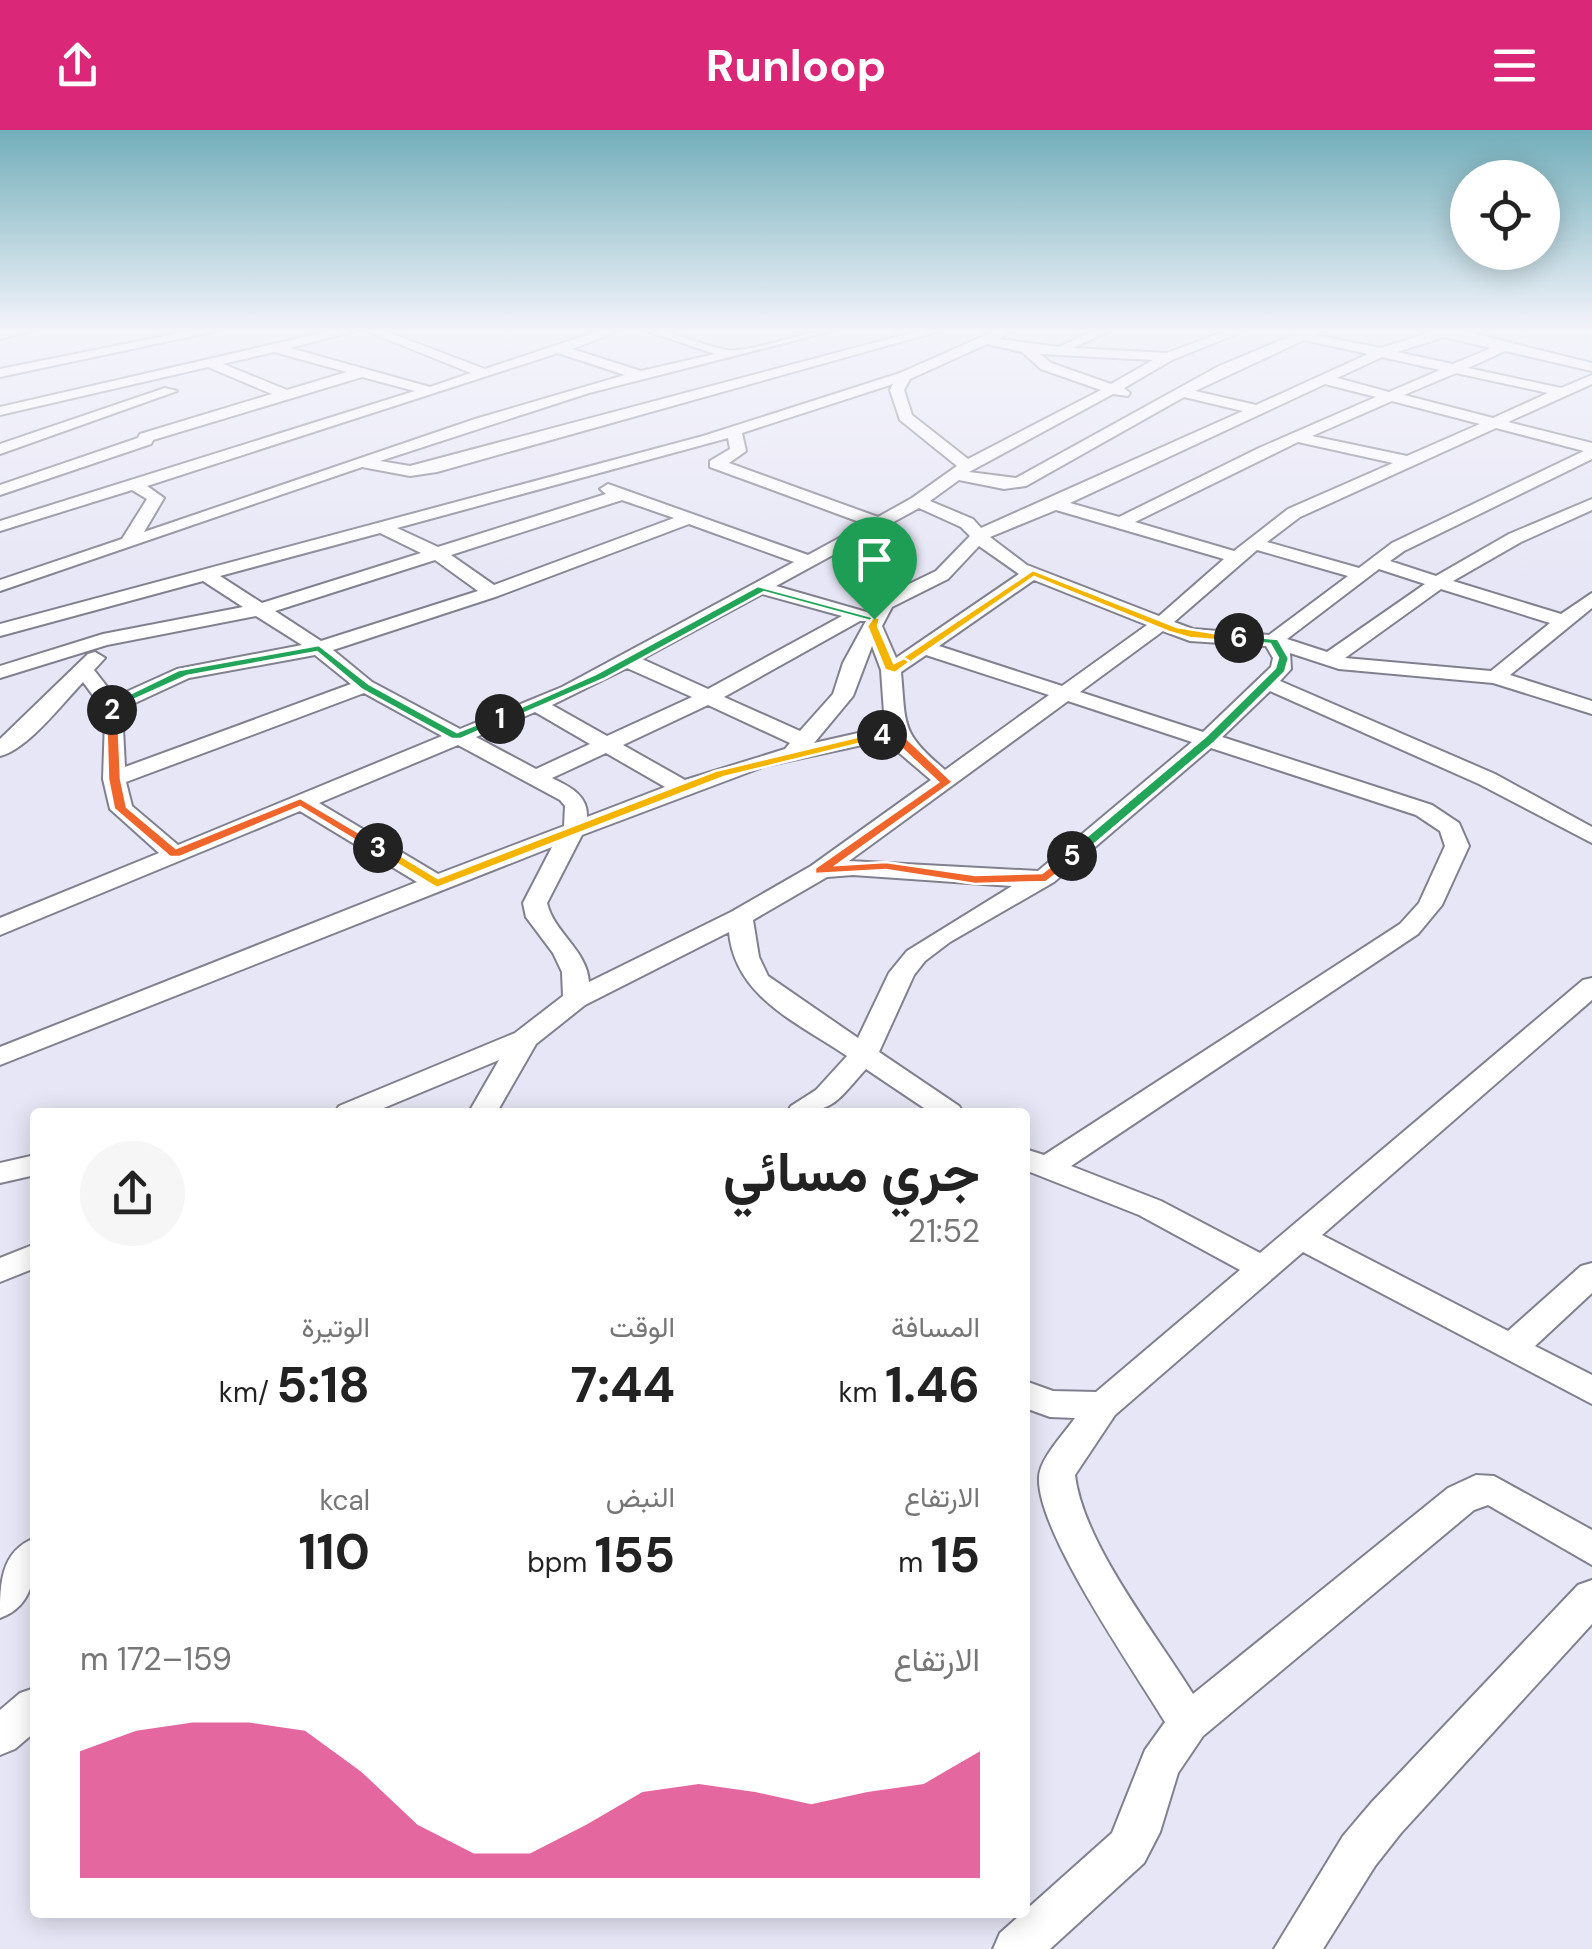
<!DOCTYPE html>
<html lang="ar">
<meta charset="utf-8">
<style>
:root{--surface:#fff;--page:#f6f6f6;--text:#222;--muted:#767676;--accent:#db2777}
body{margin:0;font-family:"DM Sans",Vazirmatn,sans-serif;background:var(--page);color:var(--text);direction:rtl;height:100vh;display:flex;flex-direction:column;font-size:38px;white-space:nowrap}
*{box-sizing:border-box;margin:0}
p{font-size:32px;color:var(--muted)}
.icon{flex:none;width:55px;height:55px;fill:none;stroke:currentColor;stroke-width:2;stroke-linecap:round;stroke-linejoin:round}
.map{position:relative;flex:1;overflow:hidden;direction:ltr}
.details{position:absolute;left:30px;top:978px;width:1000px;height:810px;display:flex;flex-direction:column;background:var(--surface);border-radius:10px;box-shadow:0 5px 25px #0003;direction:rtl}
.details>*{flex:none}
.controls{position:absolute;left:1450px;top:30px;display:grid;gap:20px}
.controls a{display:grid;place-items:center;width:110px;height:110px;border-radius:50%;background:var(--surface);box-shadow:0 5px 25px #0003;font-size:50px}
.pin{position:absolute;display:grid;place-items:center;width:85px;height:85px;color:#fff;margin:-102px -42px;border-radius:50% 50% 50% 0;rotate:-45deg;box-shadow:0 0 10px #0007}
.pin .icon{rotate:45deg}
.km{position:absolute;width:50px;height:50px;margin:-25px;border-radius:50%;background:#222;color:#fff;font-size:28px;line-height:50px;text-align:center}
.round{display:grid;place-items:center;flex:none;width:105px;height:105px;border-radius:52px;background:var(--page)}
.overview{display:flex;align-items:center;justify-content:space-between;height:170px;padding:0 50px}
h1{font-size:55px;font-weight:700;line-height:75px}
.stats{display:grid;grid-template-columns:repeat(3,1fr);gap:15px;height:170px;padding:10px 50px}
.stats div{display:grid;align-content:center}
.stats b{font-size:50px;font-weight:700}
.stats small{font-size:28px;font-weight:400}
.stats p{font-size:28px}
.chart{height:280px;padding:20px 50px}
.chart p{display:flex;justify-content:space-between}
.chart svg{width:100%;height:180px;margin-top:10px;fill:var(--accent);opacity:.7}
header{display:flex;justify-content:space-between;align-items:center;height:130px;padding:0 50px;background:var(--accent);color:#fff;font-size:45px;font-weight:700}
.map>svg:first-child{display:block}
</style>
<header><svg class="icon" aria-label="menu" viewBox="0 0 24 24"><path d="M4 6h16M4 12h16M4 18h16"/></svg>Runloop<svg class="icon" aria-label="share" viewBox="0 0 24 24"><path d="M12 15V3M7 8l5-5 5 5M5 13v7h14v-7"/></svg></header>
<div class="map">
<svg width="1592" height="1819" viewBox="0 0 1592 1819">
<rect width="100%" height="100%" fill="#e7e6f6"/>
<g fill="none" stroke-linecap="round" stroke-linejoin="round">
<g stroke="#81808f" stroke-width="4">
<g id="minor">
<path d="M 36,200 L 0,209 L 0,201 Z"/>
<path d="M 195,200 L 221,200 L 0,247 L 0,239 Z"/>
<path d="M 335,200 L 358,200 L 290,218 L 430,257 L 471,243 L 364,200 L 382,200 L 485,239 L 602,200 L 621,200 L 572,219 L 641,241 L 715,224 L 644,200 C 674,200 699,215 728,220 C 755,223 803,200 836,200 L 589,263 L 380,331 L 410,336 L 922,200 L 943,200 L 437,342 L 410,346 L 362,337 L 0,461 L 0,450 L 122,409 L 147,369 L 132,360 L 0,401 L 0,391 L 415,261 L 362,247 L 153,310 L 151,314 L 0,365 L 0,355 L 138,308 L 140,304 L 272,264 L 208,237 L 0,285 L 0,277 ZM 274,222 L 347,242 L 287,260 L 223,234 ZM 558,223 L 625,245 L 475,289 L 144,402 L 164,368 L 147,356 Z"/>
<path d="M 997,200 L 1014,200 L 999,209 L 1059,217 L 1094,200 L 1112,200 L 1073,218 L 1167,223 L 1228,200 L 1246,200 L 1172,230 L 1124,258 L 1130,263 L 1128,266 L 1113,264 L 969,342 L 1016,348 L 1219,236 L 1291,206 L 1291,201 L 1322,200 L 1316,205 L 1381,218 L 1439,200 L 1459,200 L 1592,233 L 1592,241 L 1505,221 L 1468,238 L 1561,258 L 1592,245 L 1592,254 L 1508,292 L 1592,313 L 1592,329 L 1404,421 L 1390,431 L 1436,446 L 1509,404 L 1592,369 L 1592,380 L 1521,412 L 1453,451 L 1561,484 L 1592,463 L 1592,478 L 1510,545 L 1592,571 L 1592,584 L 1493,553 L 1339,539 L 1290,523 L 1291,539 L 1280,551 L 1495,644 L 1592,697 L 1592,713 L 1479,654 L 1270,561 L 1222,607 L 1432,675 L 1459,693 L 1469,716 L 1442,775 L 1418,804 L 1071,1036 L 1161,1071 L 1260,1123 L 1583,850 L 1592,848 L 1592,870 L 1322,1105 L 1508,1201 L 1581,1136 L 1592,1133 L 1592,1163 L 1535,1216 L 1592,1245 L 1592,1274 L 1303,1122 L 1115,1285 L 1075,1345 C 1083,1413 1156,1504 1193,1564 L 1448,1358 L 1476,1345 L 1494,1346 L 1592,1400 L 1592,1435 L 1488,1375 L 1474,1380 L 1203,1606 L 1178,1643 L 1160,1702 L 1144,1733 L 1050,1819 L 993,1819 L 1000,1803 L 1112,1703 L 1145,1620 L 1165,1592 C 1134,1540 1036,1401 1039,1347 C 1040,1328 1064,1304 1075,1288 L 1050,1287 L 1025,1278 L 1025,1251 L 1053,1261 L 1096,1262 L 1240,1140 L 1139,1085 L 1025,1040 L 1025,1019 L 1044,1025 L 1400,794 L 1419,773 L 1445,716 L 1440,701 L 1416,685 L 1211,618 L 1054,752 L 950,812 L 925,831 L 914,845 L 879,922 L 959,976 L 963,982 L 930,982 L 866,939 C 835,973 835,982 787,982 L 791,976 L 816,960 L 847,926 C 798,893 735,867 729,802 L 585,875 L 536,914 L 497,982 L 469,982 L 499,930 L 374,982 L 335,982 L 339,976 L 515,903 L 563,866 L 562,842 L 553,823 L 526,787 L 523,773 L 552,717 L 0,935 L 0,917 L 417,752 L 300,681 L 0,805 L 0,788 L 159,723 L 110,679 L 103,649 L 105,589 L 101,576 L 83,552 C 63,573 27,620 0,626 L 0,609 L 88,524 L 95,522 L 105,528 L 94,540 L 115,567 L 177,539 L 302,515 L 256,486 L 107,515 L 0,548 L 0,536 L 103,504 L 243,477 L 203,451 L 0,506 L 0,494 L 703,306 L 900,243 ZM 1444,207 L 1491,218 L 1453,234 L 1397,222 ZM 1304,210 L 1368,224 L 1256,275 L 1195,261 ZM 987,214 L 1022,222 L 1041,239 L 1101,260 L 968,329 L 912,285 L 904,260 L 910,249 ZM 1040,224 L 1153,230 L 1111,254 L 1051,233 ZM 1382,227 L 1440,240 L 1389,262 L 1337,248 ZM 1456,243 L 1548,263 L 1493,288 L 1404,265 ZM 893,254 L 890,260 L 900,290 L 957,336 L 912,368 L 878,387 L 729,333 L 746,321 L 742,303 ZM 1325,254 L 1376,267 L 1259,318 L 1119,387 L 1070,373 ZM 1184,267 L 1243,281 L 981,398 L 973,389 L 930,371 L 959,350 L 1004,359 L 1026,356 ZM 1392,271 L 1480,294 L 1407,326 L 1312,306 ZM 1496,298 L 1584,321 L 1392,413 L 1359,438 L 1267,412 L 1300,387 ZM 728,308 L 730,319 L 710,331 L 710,337 L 865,394 L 808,425 L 608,354 L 600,359 L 606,364 L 438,417 L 397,398 ZM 1298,312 L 1393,333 L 1288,379 L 1234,421 L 1135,392 ZM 622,370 L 674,388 L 494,455 L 451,425 ZM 919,378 L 961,397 L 970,406 L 936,441 L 878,469 L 870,483 L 776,456 ZM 1056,380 L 1224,429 L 1159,486 L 1027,435 L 990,407 ZM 689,394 L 794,432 L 562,557 L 460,599 L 372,552 L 333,520 L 498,466 ZM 380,403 L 421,423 L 262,473 L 220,446 ZM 979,416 L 1019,444 L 896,528 L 882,496 L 892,477 L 948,449 ZM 1257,420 L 1348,446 L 1269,505 L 1193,499 L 1174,492 ZM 435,430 L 478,461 L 321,511 L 275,481 ZM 1379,439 L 1425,454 L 1327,522 L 1287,509 ZM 1034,450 L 1147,495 L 1062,556 L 939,516 ZM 1441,459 L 1550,493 L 1491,541 L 1345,528 ZM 762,464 L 842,486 L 708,559 L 642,529 ZM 860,491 L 866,491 L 843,533 L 833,564 L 800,601 L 724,567 ZM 1163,501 L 1190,511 L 1266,516 L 1273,528 L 1271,537 L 1203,602 L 1080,562 ZM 872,516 L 881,540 L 885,597 L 814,613 L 853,566 ZM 315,525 L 351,554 L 125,637 L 122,579 L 189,548 ZM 926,525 L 1049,565 L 945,640 C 901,602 906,598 901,542 ZM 627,538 L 692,567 L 607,606 L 552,575 ZM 364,563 L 442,606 L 178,715 L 132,676 L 126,652 ZM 1068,571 L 1192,612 L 1038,741 L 849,731 ZM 708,575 L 790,613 L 785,619 L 685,650 L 623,615 ZM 535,582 L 590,614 L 536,639 L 476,607 ZM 890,609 L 897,621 L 931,650 L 811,736 L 731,782 L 589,852 C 587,820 554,803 547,773 L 582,705 L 765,636 ZM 458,615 L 560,670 L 565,676 L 564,696 L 438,744 L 319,673 ZM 606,623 L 665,657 L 587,687 C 588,665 570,657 552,648 ZM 853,745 L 1012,756 L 907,821 L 889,843 L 858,908 L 768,846 L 759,827 L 753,790 L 827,747 Z"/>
<path d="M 165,258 L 177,261 L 0,324 L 0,314 Z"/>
<path d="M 35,1025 L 35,1045 L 0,1053 L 0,1033 Z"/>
<path d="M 35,1114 L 35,1138 L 0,1152 L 0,1128 Z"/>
<path d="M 35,1408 C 35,1441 36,1475 0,1488 C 0,1455 0,1421 35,1408 Z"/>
<path d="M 1592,1450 L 1592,1494 L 1401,1703 L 1375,1736 L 1323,1819 L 1274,1819 L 1343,1706 L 1371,1673 L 1578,1455 Z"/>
<path d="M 35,1558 L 35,1602 L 15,1619 L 0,1625 L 0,1580 L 20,1563 Z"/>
</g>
</g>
<use href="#minor" fill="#fff" fill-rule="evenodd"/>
</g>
<linearGradient id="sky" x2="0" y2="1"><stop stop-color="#72aeba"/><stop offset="0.44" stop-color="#f4f4fb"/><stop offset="1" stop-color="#f4f4fb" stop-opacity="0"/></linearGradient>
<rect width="1592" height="455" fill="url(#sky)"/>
<path fill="#22a559" stroke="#fff" stroke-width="2.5" d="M 758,456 L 880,489 L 874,492 L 764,462 L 604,549 L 504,592 L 494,589 L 596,544 Z"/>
<path fill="#22a559" stroke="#fff" stroke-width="2.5" d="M 319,515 L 369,554 L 457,602 L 495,587 L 506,589 L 461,609 L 452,609 L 361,559 L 317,522 L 187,546 L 118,577 L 117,582 L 108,582 L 105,576 L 179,540 Z"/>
<path fill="#f0652b" stroke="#fff" stroke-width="2.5" d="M 112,576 L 118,580 L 121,649 L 127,677 L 176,718 L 300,668 L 385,718 L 373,721 L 300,677 L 180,727 L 170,727 L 114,679 L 108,649 L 106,580 Z"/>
<path fill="#f5b400" stroke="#fff" stroke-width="2.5" d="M 882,601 L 887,602 L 887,607 L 724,647 L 437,758 L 371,718 L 383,715 L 438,748 L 715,641 Z"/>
<path fill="#f0652b" stroke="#fff" stroke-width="2.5" d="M 896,598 L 953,652 L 837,735 L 886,732 L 975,745 L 1042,743 L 1067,723 L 1077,723 L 1077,729 L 1046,752 L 975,754 L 886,740 L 815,744 L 815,738 L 938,652 L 901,618 L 893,606 L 882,608 L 876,605 Z"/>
<path fill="#22a559" stroke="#fff" stroke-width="2.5" d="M 1239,505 L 1278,509 L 1289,528 L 1285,542 L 1215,612 L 1077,729 L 1067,729 L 1067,723 L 1206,606 L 1275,538 L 1278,528 L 1270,514 L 1235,511 Z"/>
<path fill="#f5b400" stroke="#fff" stroke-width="2.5" d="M 1033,440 L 1177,497 L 1244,508 L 1239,512 L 1190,508 L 1169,502 L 1034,447 L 908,534 L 900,534 L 900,529 Z"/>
<path fill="#f5b400" stroke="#fff" stroke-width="2.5" d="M 874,486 L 880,489 L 878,496 L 894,533 L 904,528 L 910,532 L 895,543 L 885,540 L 867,496 Z"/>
</svg>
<div class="controls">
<a><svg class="icon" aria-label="locate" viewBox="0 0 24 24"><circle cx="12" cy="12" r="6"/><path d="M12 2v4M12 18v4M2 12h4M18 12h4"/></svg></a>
</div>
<div class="pin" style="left:874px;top:489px;background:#1e9e55"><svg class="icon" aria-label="arrive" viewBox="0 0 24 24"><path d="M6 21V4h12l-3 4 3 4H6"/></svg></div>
<b class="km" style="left:500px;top:589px">1</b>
<b class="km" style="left:112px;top:580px">2</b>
<b class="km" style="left:378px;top:718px">3</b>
<b class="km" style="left:882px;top:605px">4</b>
<b class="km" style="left:1072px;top:726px">5</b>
<b class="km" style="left:1239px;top:508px">6</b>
<section class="details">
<div class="overview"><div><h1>جري مسائي</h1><p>21:52</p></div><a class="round"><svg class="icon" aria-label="share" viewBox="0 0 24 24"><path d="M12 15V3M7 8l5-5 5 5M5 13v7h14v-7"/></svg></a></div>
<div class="stats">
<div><p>المسافة</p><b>1.46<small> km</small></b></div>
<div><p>الوقت</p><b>7:44</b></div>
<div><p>الوتيرة</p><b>5:18<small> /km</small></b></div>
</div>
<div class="stats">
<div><p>الارتفاع</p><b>15<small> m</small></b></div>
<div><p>النبض</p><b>155<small> bpm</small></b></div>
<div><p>kcal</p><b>110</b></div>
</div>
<div class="chart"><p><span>الارتفاع</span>159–172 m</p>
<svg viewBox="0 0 160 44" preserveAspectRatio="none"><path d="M0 44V13L10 8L20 6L30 6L40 8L50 18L60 31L70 38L80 38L90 31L100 23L110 21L120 23L130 26L140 23L150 21L160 13V44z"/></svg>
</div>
</section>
</div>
